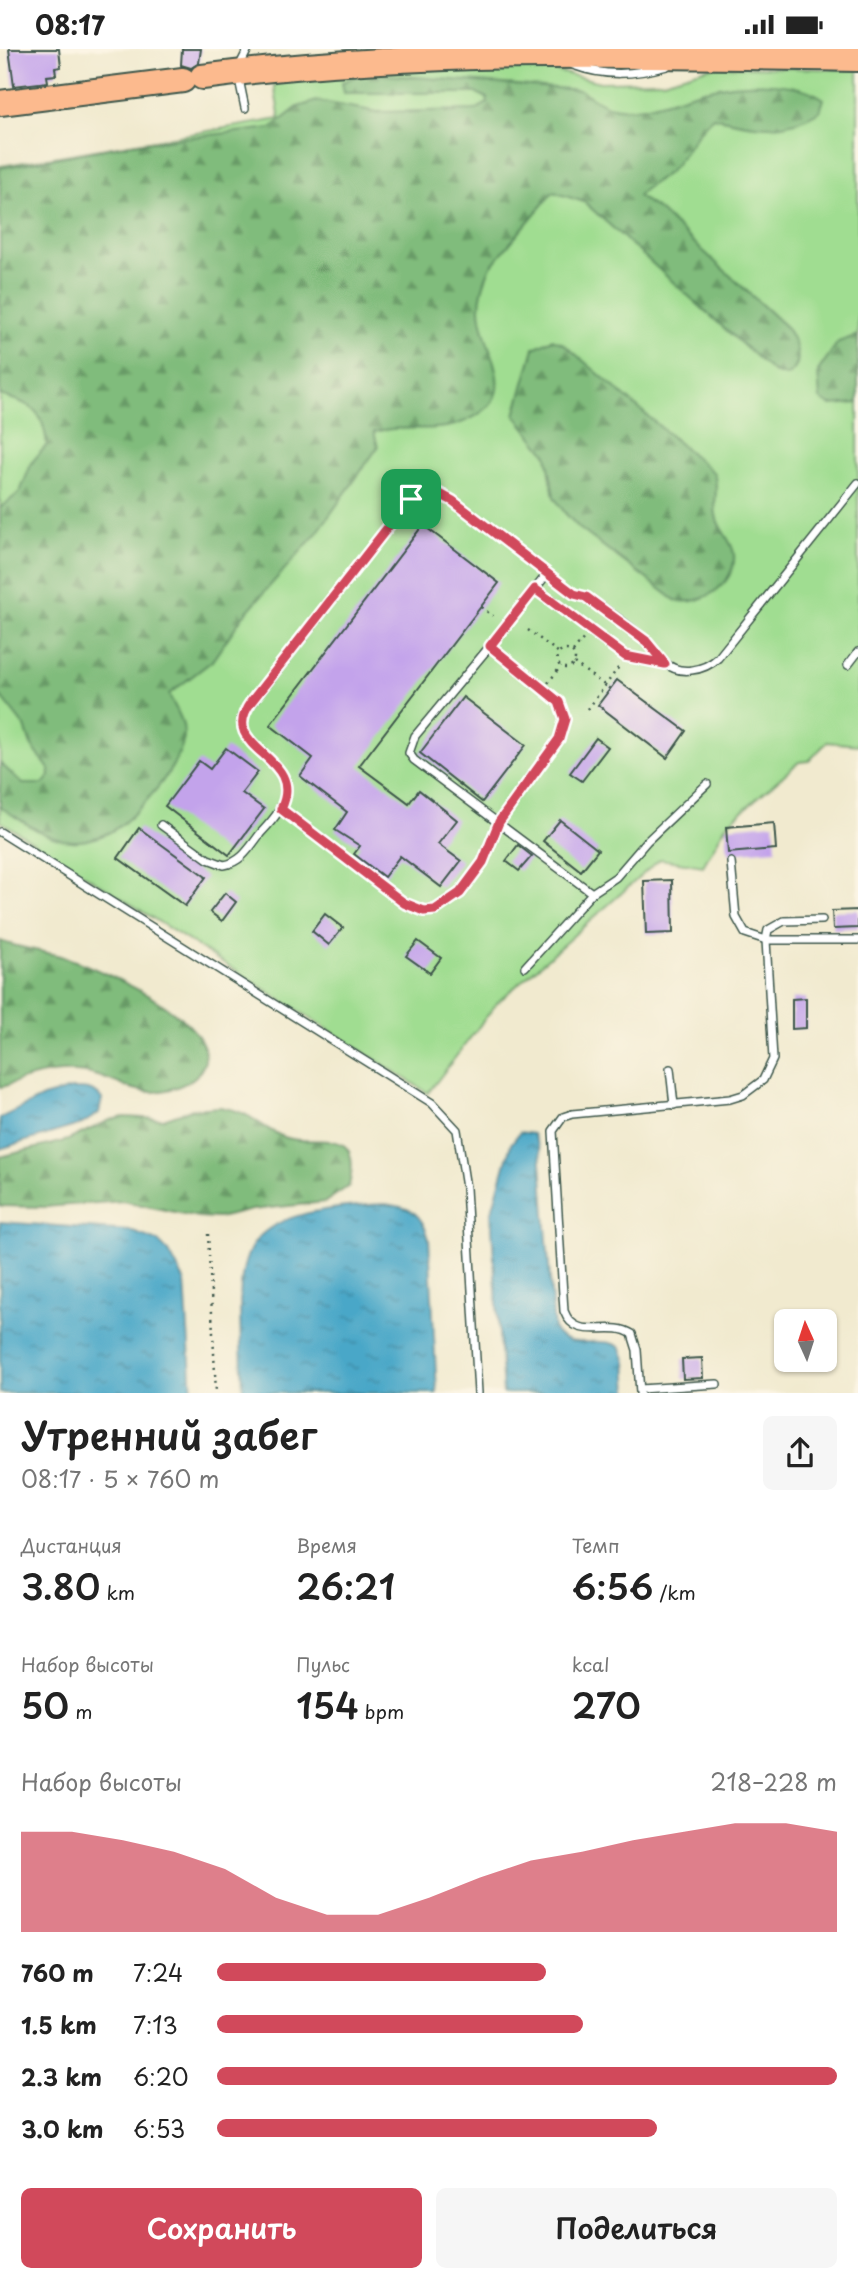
<!DOCTYPE html>
<html lang="ru">
<meta charset="utf-8">
<style>
:root{--surface:#fff;--page:#f6f6f6;--text:#222;--muted:#767676;--accent:#d1495b}
body{margin:0;font-family:"Playpen Sans",sans-serif;background:var(--page);color:var(--text);height:100vh;display:flex;flex-direction:column;font-size:26px;white-space:nowrap}
*{box-sizing:border-box;margin:0}
p{font-size:23px;color:var(--muted)}
.icon{flex:none;width:38px;height:38px;fill:none;stroke:currentColor;stroke-width:2;stroke-linecap:round;stroke-linejoin:round}
.map{position:relative;height:1344px;overflow:hidden}
.drawer{display:flex;flex-direction:column;background:var(--surface);flex:1}
.drawer>*{flex:none}
.needle{width:46px;rotate:357deg}
.fabs{position:absolute;left:774px;top:1260px;display:grid;gap:14px}
.fabs a{display:grid;place-items:center;width:63px;height:63px;border-radius:10px;background:var(--surface);box-shadow:0 2px 5px #0004;font-size:35px}
.pin{position:absolute;display:grid;place-items:center;width:60px;height:60px;color:#fff;margin:-30px;border-radius:14px;box-shadow:0 4px 10px #0006}
.round{display:grid;place-items:center;flex:none;width:74px;height:74px;border-radius:10px;background:var(--page)}
.summary{display:flex;align-items:center;justify-content:space-between;height:119px;padding:0 21px}
h1{font-size:38px;font-weight:600;line-height:52px}
.metrics{display:grid;grid-template-columns:repeat(3,1fr);gap:10px;height:119px;padding:7px 21px}
.metrics div{display:grid;align-content:center}
.metrics b{font-size:35px;font-weight:600}
.metrics small{font-size:19px;font-weight:400}
.metrics p{font-size:19px}
.chart{height:196px;padding:14px 21px}
.chart p{display:flex;justify-content:space-between}
.chart svg{width:100%;height:126px;margin-top:7px;fill:var(--accent);opacity:.7}
.action{display:flex;gap:14px;margin-top:auto;padding:14px 21px}
.action a{flex:1;height:80px;border-radius:10px;background:var(--accent);color:#fff;font-size:28px;font-weight:600;line-height:80px;text-align:center}
.action a+a{background:var(--page);color:var(--text)}
ul{padding:0 21px;list-style:none;font-size:23px}
li{display:grid;grid-template-columns:112px 84px 1fr;align-items:center;height:52px}
li i{height:18px;border-radius:9px;background:var(--accent)}
.status{display:flex;justify-content:space-between;align-items:center;height:49px;padding:0 35px;background:var(--surface);direction:ltr}
.status svg{height:19px;fill:currentColor}
.map>svg:first-child{display:block}
</style>
<div class="status"><b>08:17</b><svg viewBox="0 0 49 12"><path d="M0 12V9h3v3zM5 12V6h3v6zM10 12V3h3v9zM15 12V0h3v12zM26 1h20v11H26zM47 4h2v5h-2z"/></svg></div>
<div class="map">
<svg width="858" height="1344" viewBox="0 0 858 1344">
<defs>
<pattern id="forest-firs" width="22" height="20" patternUnits="userSpaceOnUse" patternTransform="scale(1.75)"><rect width="22" height="20" fill="#80bc7b"/><path d="M5 1l3.5 6h-7zM16 11l3.5 6h-7z" fill="#689a66"/></pattern>
<pattern id="water-ripples" width="26" height="14" patternUnits="userSpaceOnUse" patternTransform="scale(1.75)"><rect width="26" height="14" fill="#49a7c8"/><path d="M2 4q2-2 4 0t4 0M15 11q2-2 4 0t4 0" fill="none" stroke="#3c89a3"/></pattern>
</defs>
<rect width="100%" height="100%" fill="#fcf5e5"/>
<filter id="ink" filterUnits="userSpaceOnUse"><feTurbulence type="fractalNoise" baseFrequency=".0143" numOctaves="2"/><feDisplacementMap in="SourceGraphic" scale="14" xChannelSelector="R" yChannelSelector="G"/><feConvolveMatrix kernelMatrix="1 2 1 2 8 2 1 2 1" color-interpolation-filters="sRGB"/></filter>
<filter id="wash" filterUnits="userSpaceOnUse"><feTurbulence type="fractalNoise" baseFrequency=".00686" numOctaves="4" result="noise"/><feDisplacementMap in="SourceGraphic" scale="28" xChannelSelector="R" yChannelSelector="G"/><feGaussianBlur stdDeviation="1.57" result="paint"/><feColorMatrix in="noise" values="0 0 0 0 0 0 0 0 0 0 0 0 0 0 0 0 0 1.4 0 .05"/><feComposite in="paint" operator="in"/></filter>
<g filter="url(#wash)">
<rect width="100%" height="100%" fill="#f1eacf"/>
<path fill="#a0dd91" stroke="#608d62" stroke-width="2" d="M 535,17 L 600,33 L 663,32 L 715,17 L 858,21 L 858,696 L 827,693 L 809,712 L 799,713 L 727,775 L 703,817 L 660,810 L 497,954 L 428,1044 L 0,772 L 0,117 L 280,70 L 274,36 L 312,24 Z"/>
<g fill="url(#forest-firs)" stroke="#507c58" stroke-width="2">
<path d="M 363,24 L 580,41 C 589,46 599,54 608,57 C 638,66 676,48 704,41 C 739,33 795,29 824,50 L 820,62 C 780,85 756,77 713,68 C 695,83 687,103 672,120 C 662,131 647,135 638,147 L 660,162 L 787,279 C 796,293 806,317 786,327 L 773,323 L 584,153 L 553,143 L 491,217 C 485,230 480,243 480,259 C 481,305 532,351 455,376 C 428,384 400,375 374,383 L 378,398 L 317,484 L 243,567 L 212,612 L 169,645 C 174,658 184,670 184,684 C 185,713 134,772 108,784 C 98,789 83,793 72,792 C 45,791 22,771 0,758 L 0,714 L 23,735 L 43,735 L 50,727 L 49,720 L 31,696 L 25,678 L 0,646 L 0,459 L 20,443 L 32,413 L 47,396 C 43,360 33,356 0,346 L 0,119 L 131,95 L 271,79 L 298,58 L 317,52 L 378,63 L 475,61 L 488,54 L 487,49 L 477,44 L 344,44 L 342,33 Z"/>
<path d="M 858,286 L 858,354 L 830,356 L 820,350 L 818,322 L 838,293 Z"/>
<path d="M 552,290 L 564,295 L 714,424 C 719,439 713,451 716,466 C 718,481 732,490 734,505 C 737,535 700,559 675,551 L 579,479 L 565,464 L 554,448 L 547,406 L 515,366 L 534,299 Z"/>
<path d="M 0,892 C 22,900 45,902 67,909 C 97,919 241,979 197,1026 C 187,1036 169,1042 154,1043 C 134,1043 117,1033 98,1027 C 64,1017 32,1026 0,1039 Z"/>
<path d="M 220,1058 C 254,1063 258,1078 284,1088 C 316,1100 364,1072 349,1137 L 325,1153 L 252,1161 L 218,1169 L 198,1168 L 123,1152 L 44,1158 L 0,1157 L 0,1108 L 68,1091 L 110,1071 L 124,1068 L 163,1070 L 192,1060 Z"/>
</g>
<g fill="url(#water-ripples)" stroke="#34727e" stroke-width="2">
<path d="M 71,1040 C 83,1040 94,1039 102,1050 L 99,1064 L 82,1075 L 0,1100 L 0,1069 L 43,1048 Z"/>
<path d="M 520,1083 L 533,1085 L 540,1101 L 554,1281 C 569,1304 601,1284 621,1299 L 626,1313 L 628,1344 L 503,1344 L 491,1165 L 511,1095 Z"/>
<path d="M 385,1155 C 411,1158 422,1164 429,1190 L 437,1344 L 243,1344 C 238,1202 221,1164 385,1155 Z"/>
<path d="M 0,1173 L 130,1182 L 158,1192 L 169,1203 L 185,1233 L 192,1344 L 0,1344 Z"/>
</g>
<g id="blocks">
<g fill="#c3a3eb">
<path d="M 9,0 L 59,0 L 61,18 L 55,19 L 56,26 L 47,27 L 48,33 L 14,37 Z"/>
<path d="M 182,0 L 201,0 L 199,14 L 191,19 L 181,16 Z"/>
<path d="M 423,476 L 499,534 L 359,717 L 409,754 L 419,741 L 457,771 L 438,795 L 461,812 L 441,838 L 400,807 L 384,828 L 354,805 L 360,797 L 335,781 L 347,763 L 300,727 L 313,709 L 270,676 Z"/>
<path d="M 617,631 L 686,682 L 667,709 L 598,656 Z"/>
<path d="M 463,648 L 526,696 L 482,753 L 420,704 Z"/>
<path d="M 596,689 L 608,698 L 582,732 L 570,724 Z"/>
<path d="M 226,699 L 258,723 L 242,744 L 264,760 L 229,806 L 165,757 L 199,712 L 210,720 Z"/>
<path d="M 560,771 L 598,801 L 581,822 L 543,792 Z"/>
<path d="M 774,774 L 776,800 L 728,804 L 726,778 Z"/>
<path d="M 139,779 L 206,828 L 185,857 L 118,809 Z"/>
<path d="M 518,796 L 532,807 L 519,822 L 506,812 Z"/>
<path d="M 672,831 L 673,884 L 646,885 L 644,832 Z"/>
<path d="M 225,844 L 236,853 L 222,872 L 210,863 Z"/>
<path d="M 858,861 L 858,879 L 833,880 L 832,862 Z"/>
<path d="M 325,865 L 343,879 L 329,896 L 312,882 Z"/>
<path d="M 418,892 L 441,909 L 430,924 L 406,907 Z"/>
<path d="M 806,949 L 806,979 L 792,980 L 792,950 Z"/>
<path d="M 702,1309 L 703,1329 L 683,1330 L 682,1310 Z"/>
</g>
</g>
</g>
<g filter="url(#ink)">
<use href="#blocks" fill-opacity="0" stroke="#3e574b" stroke-width="2"/>
<g fill="none" stroke-linecap="round" stroke-linejoin="round">
<g stroke="#3e574b" stroke-width="10">
<g id="service">
<path d="M 573,16 C 605,28 634,26 667,17"/>
<path d="M 239,18 L 248,0"/>
<path d="M 239,30 L 245,59"/>
<path d="M 535,540 L 625,607 L 665,615"/>
<path d="M 490,597 L 415,687 L 409,704 L 414,711 L 592,844 L 616,828 L 647,792 L 707,735"/>
<path d="M 848,616 L 858,603"/>
<path d="M 281,760 L 404,854 L 424,862 L 435,861 L 460,844 L 483,813 L 499,773 L 559,690 L 565,670 L 559,653 L 490,597 L 547,525"/>
<path d="M 161,776 L 208,810 L 224,816 C 242,813 250,798 260,785 C 268,776 279,765 283,754 C 300,712 238,704 242,667 L 406,455 C 417,443 432,442 447,448 L 574,545 C 595,550 630,577 646,592 C 653,598 657,607 664,613 C 679,627 704,622 718,609 L 858,434"/>
<path d="M 0,783 L 432,1054 L 457,1081 L 466,1139 L 478,1344"/>
<path d="M 731,813 L 736,868 L 745,884 L 766,891 L 858,891"/>
<path d="M 525,918 L 592,844"/>
<path d="M 670,1020 L 674,1056"/>
<path d="M 640,1340 L 717,1335"/>
<path d="M 640,1344 L 637,1301 L 632,1285 C 610,1270 576,1294 564,1262 L 553,1082 L 563,1068 L 572,1065 L 730,1050 L 743,1046 L 763,1031 L 773,1010 L 766,891 L 768,881 L 784,872 L 822,871"/>
</g>
</g>
<g stroke="#3e574b" stroke-width="28">
<g id="trunk">
<path d="M 202,28 C 418,0 640,6 858,10"/>
<path d="M 0,54 L 183,31"/>
</g>
</g>
<g stroke="#3e574b" stroke-width="2.5" stroke-dasharray="2 5" stroke-linecap="butt">
<path d="M 481,558 L 493,567"/>
<path d="M 528,581 L 559,604"/>
<circle cx="566" cy="610" r="9"/>
<path d="M 573,603 L 584,589"/>
<path d="M 574,614 L 610,640"/>
<path d="M 548,634 L 561,617"/>
<path d="M 588,660 L 621,615"/>
<path d="M 208,1185 L 216,1344"/>
</g>
<use href="#service" stroke="#fff" stroke-width="7"/>
<use href="#trunk" stroke="#fcba8e" stroke-width="24"/>
</g>
</g>
<g fill="none" stroke-linecap="round" stroke-linejoin="round" filter="url(#ink)">
<g stroke="#fff" stroke-width="14">
<path id="route" d="M 424,445 L 440,445 L 453,452 L 574,545 L 586,548 L 646,592 L 665,615 L 625,607 L 535,540 L 490,597 L 559,653 L 565,670 L 559,690 L 499,773 L 483,813 L 460,844 L 435,861 L 424,862 L 404,854 L 281,760 C 308,705 215,702 251,653 L 406,455 Z"/>
</g>
<use href="#route" stroke="#d1495b" stroke-width="9"/>
</g>
</svg>
<div class="fabs">
<a><svg class="needle" viewBox="-14 -14 28 28"><path d="M0-13l5 13h-10z" fill="#e53935"/><path d="M0 13l5-13h-10z" fill="#767676"/></svg></a>
</div>
<div class="pin" style="left:411px;top:450px;background:#1e9e55"><svg class="icon" aria-label="arrive" viewBox="0 0 24 24"><path d="M6 21V4h12l-3 4 3 4H6"/></svg></div>
</div>
<section class="drawer">
<div class="summary"><div><h1>Утренний забег</h1><p>08:17 · 5 × 760 m</p></div><a class="round"><svg class="icon" aria-label="share" viewBox="0 0 24 24"><path d="M12 15V3M7 8l5-5 5 5M5 13v7h14v-7"/></svg></a></div>
<div class="metrics">
<div><p>Дистанция</p><b>3.80<small> km</small></b></div>
<div><p>Время</p><b>26:21</b></div>
<div><p>Темп</p><b>6:56<small> /km</small></b></div>
</div>
<div class="metrics">
<div><p>Набор высоты</p><b>50<small> m</small></b></div>
<div><p>Пульс</p><b>154<small> bpm</small></b></div>
<div><p>kcal</p><b>270</b></div>
</div>
<div class="chart"><p><span>Набор высоты</span>218–228 m</p>
<svg viewBox="0 0 160 44" preserveAspectRatio="none"><path d="M0 44V9L10 9L20 12L30 16L40 22L50 32L60 38L70 38L80 32L90 25L100 19L110 16L120 12L130 9L140 6L150 6L160 9V44z"/></svg>
</div>
<ul>
<li><b>760 m</b>7:24<i style="width:53%"></i></li>
<li><b>1.5 km</b>7:13<i style="width:59%"></i></li>
<li><b>2.3 km</b>6:20<i style="width:100%"></i></li>
<li><b>3.0 km</b>6:53<i style="width:71%"></i></li>
</ul>
<div class="action"><a>Сохранить</a><a>Поделиться</a></div>
</section>
